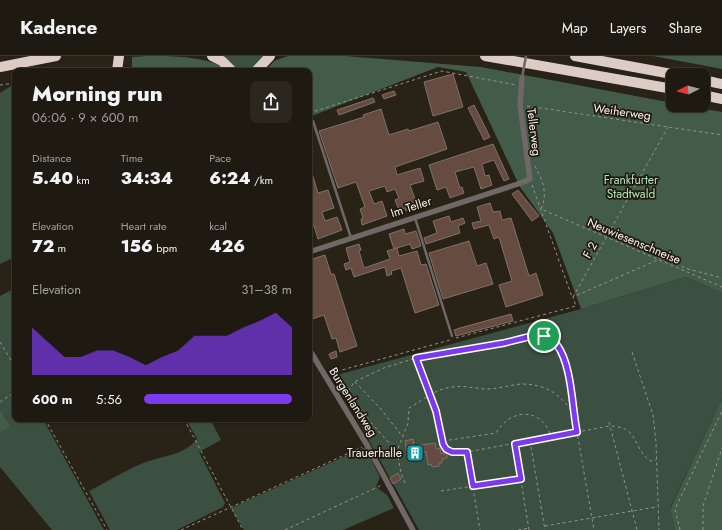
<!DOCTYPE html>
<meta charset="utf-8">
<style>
:root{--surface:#1e1a11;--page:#2b271f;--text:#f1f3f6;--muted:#a1a19f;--line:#3c3831;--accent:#7c3aed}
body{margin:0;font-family:Jost,sans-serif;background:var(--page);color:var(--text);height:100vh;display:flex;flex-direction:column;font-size:15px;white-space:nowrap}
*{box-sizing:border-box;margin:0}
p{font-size:13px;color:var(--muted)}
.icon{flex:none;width:22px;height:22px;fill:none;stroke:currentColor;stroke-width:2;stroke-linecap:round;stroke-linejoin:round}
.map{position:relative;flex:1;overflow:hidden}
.panel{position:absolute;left:12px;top:12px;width:300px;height:354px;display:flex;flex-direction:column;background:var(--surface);border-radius:8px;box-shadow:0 1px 3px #0004,0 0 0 1px var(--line)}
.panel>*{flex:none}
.needle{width:26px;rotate:264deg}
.fabs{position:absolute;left:666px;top:12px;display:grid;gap:8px}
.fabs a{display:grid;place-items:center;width:44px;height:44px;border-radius:8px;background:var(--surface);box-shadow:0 1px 3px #0004,0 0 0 1px var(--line);font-size:20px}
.pin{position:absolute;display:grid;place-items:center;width:34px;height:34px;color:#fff;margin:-17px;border:2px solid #fff;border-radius:50%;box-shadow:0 1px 4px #0007}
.round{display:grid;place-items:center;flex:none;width:42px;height:42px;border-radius:8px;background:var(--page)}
.headline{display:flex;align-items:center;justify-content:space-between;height:68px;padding:0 20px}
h1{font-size:22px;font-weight:800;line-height:30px}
.stats{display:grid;grid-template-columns:repeat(3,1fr);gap:6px;height:68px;padding:4px 20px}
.stats div{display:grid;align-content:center}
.stats b{font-size:17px;font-weight:800}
.stats small{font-size:11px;font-weight:400}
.stats p{font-size:11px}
.chart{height:112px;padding:8px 20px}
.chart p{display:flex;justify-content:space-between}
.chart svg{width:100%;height:72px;margin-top:4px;fill:var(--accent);opacity:.7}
ul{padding:0 20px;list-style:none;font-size:13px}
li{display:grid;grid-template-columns:64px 48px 1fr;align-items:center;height:30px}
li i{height:10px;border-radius:5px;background:var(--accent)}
header{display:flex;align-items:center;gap:24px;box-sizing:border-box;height:56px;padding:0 20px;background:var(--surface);border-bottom:1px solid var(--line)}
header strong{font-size:19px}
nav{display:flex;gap:22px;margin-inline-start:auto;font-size:14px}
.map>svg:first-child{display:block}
</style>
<header>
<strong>Kadence</strong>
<nav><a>Map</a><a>Layers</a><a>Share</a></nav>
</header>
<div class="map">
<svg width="722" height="474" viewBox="0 0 722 474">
<rect width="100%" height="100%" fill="#282217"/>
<g fill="#3b5040">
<path d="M 224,0 L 265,0 L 254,15 L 238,15 Z"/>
<path d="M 11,30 L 15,38 L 15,201 L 0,208 L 0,37 Z"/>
<path d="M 686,221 L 722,237 L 722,342 L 670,452 L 675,474 L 419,474 L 333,320 L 581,253 Z"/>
<path d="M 15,232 L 15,363 L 43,363 L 104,474 L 52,474 L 0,411 L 0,377 L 11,371 L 0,353 L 0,240 Z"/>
<path d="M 190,363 L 210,363 L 221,384 L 199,396 L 225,447 L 223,451 L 177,474 L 110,474 L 89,435 C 107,426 124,415 141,408 C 159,400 184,400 197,383 L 187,365 Z"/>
<path d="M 365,391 L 380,421 L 376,431 L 387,439 L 394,452 L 343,474 L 244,474 L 231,452 Z"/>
</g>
<g fill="#435b49">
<path d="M 147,0 C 175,0 208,0 229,15 L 132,15 L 132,1 Z"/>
<path d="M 288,0 L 345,0 L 481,11 L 673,47 L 673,49 L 684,49 L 722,56 L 722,237 L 686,221 L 581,253 L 553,177 L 520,131 L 466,16 L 438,11 L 309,61 L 309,15 L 265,15 L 274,5 Z"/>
<path d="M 653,0 L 722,0 L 722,13 Z"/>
<path d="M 722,342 L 722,474 L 675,474 L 670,453 Z"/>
<path d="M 0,353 L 11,371 L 0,377 Z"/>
</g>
<g fill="#654b40" stroke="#80716a">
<path d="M 453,18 L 463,51 L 433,60 L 424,26 Z"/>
<path d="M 394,35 L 396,39 L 384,43 L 382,39 Z"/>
<path d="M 373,42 L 375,46 L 339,59 L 337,54 Z"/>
<path d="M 474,49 L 490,81 L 484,84 L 468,52 Z"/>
<path d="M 381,53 L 389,79 L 408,73 L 409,75 L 438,66 L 447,93 L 395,111 L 397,119 L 420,112 L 424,125 L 410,129 L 416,146 L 418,145 L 420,150 L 406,155 L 405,152 L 399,154 L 395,144 L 399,142 L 395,133 L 387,136 L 385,130 L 369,135 L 374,148 L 382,145 L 387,160 L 362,169 L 361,163 L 363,162 L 360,153 L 365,151 L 356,126 L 338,132 L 319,75 L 364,61 L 363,59 Z"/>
<path d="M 493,88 L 509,123 L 504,125 L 494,104 L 482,108 L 485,120 L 489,119 L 492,129 L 481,133 L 474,111 L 455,116 L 460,132 L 462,131 L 464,137 L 450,142 L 446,131 L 437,134 L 429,109 Z"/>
<path d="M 310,111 L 318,137 L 328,134 L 334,152 L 322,156 L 325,165 L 337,161 L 342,174 L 318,183 L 314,170 L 309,171 Z"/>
<path d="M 518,134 L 539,160 L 532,165 L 512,138 Z"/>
<path d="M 490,147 L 493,156 L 500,155 L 502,164 L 511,162 L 529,220 L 536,217 L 543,239 L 506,251 L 499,229 L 512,225 L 499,181 L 494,183 L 489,169 L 474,173 L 472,167 L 481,165 L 477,151 Z"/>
<path d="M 449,160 L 451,166 L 463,162 L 465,167 L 458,170 L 460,177 L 426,188 L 424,182 L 437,177 L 433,165 Z"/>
<path d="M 404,173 L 405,178 L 416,175 L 421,190 L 412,193 L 410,188 L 394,193 L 389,178 Z"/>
<path d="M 469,185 L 477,210 L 486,207 L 493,228 L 443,243 L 429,197 Z"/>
<path d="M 359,188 L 361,194 L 359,195 L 364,212 L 390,203 L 387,195 L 397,192 L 399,200 L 417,195 L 421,209 L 426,208 L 439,249 L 415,257 L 401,212 L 391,215 L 392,218 L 387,220 L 385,211 L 354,221 L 351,212 L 346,214 L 344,208 L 350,206 L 346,192 Z"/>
<path d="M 325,199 L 331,218 L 334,218 L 357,290 L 340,296 L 336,282 L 332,283 L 324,259 L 309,264 L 309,204 Z"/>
<path d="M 511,258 L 513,265 L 456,280 L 454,274 L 460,272 Z"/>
<path d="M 336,295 L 337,301 L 331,303 L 329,298 Z"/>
<path d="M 413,383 L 414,390 L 435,387 L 436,393 L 440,392 L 441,398 L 447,397 L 447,402 L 442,403 L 442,407 L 439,407 L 439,410 L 432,411 L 431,408 L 428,409 L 426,396 L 407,399 L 405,385 Z"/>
<path d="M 398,417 L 401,423 L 393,428 L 390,422 Z"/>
</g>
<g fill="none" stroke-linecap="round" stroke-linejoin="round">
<g stroke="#98938a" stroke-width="1" stroke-dasharray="3 3" stroke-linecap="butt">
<path d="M 0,29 L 15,27"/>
<path d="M 527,50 L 722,79"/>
<path d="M 309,57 L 442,15 L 516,29"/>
<path d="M 535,110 C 543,125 548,138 541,153 L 722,231"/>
<path d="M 532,129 L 572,241"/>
<path d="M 573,241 L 668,71"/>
<path d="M 456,282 L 576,250 L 573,241 L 662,202 L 688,213 L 722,222"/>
<path d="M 0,286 L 15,311"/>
<path d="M 632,296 L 653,359 L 656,386 L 659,474"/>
<path d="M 416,303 L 436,355 L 443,388 L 446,393 L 452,396 L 467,396 L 610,370 C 640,371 631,390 650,405 L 656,404"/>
<path d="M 331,317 L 450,284"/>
<path d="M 355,326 L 380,352 L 403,381"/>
<path d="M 0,346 L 15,336"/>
<path d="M 45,363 L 107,474"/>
<path d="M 184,363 L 243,474"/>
<path d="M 609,366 L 637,474"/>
<path d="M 443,385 L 496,377 C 511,352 541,351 551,380"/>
<path d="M 530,385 L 545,474"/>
<path d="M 515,388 L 529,474"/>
<path d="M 397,395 C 389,388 350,343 348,336 L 354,326 L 384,312 L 416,302 L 504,287 L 536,279 L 544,280 L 557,289 L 564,304 L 572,335 L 574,357"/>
<path d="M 467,396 L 480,474"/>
<path d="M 405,427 L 401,417 L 397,395 L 408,367 L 409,352 C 423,344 437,332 453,331 C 464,329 476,333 487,333 C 498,333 510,329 521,328 C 546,328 561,338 574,359 L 594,474"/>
<path d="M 441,435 L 521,423"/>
<path d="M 545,470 L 656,451"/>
<path d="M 181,474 L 362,391"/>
<path d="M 285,474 L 382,429"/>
<path d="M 518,474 L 529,472"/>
<path d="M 680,474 L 675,453 L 722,355"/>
<path d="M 703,474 L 703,450 L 722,392"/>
</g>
<g stroke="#706867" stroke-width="2.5">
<path d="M 313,65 L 351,182"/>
<path d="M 415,162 L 452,280"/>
</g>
<g stroke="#706867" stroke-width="5.5">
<path d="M 309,196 L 521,127 L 530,123 L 520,49 L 522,22"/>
<path d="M 309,293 L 367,389 L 413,474"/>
</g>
<g stroke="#ddcbc6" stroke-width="10">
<path d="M 212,0 L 222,5 L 232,15"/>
<path d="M 485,0 L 673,33"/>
<path d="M 575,0 L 677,19"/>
<path d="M 0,11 L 56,0"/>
<path d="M 117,15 L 119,0"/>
<path d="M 256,15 L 270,0"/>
<path d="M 703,24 L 722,28"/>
<path d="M 703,39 L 722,43"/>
</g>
<path stroke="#706867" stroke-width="2.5" d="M 522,22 L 526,0"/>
</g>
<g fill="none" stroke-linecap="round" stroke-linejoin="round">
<g stroke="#fff" stroke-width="8">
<path id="route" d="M 536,279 C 544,280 552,282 557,289 C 572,309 572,352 577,376 L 515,388 L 521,423 L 473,430 L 467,396 L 452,396 L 446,393 L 443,388 L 436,355 L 416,302 L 504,287 Z"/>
</g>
<use href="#route" stroke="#7c3aed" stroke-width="5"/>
</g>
<defs>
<g id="building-square" transform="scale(0.9)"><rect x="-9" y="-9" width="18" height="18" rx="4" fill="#0f9aa8" stroke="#1f180e"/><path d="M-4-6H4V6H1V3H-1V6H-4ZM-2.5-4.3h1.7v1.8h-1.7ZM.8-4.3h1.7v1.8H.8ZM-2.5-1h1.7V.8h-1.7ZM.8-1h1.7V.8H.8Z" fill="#fff"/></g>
</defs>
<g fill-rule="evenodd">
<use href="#building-square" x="415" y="397"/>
</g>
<g text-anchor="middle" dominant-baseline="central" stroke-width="3.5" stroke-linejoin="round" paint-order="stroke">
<g font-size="12" fill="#f9f4ed" stroke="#1f180e">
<text transform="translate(622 56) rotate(8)">Weiherweg</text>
<text transform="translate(534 76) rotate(83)">Tellerweg</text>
<text transform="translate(411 151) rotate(-18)">Im Teller</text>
<text transform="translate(634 185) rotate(23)">Neuwiesenschneise</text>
<text transform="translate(590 194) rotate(-61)">F 2</text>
<text transform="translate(353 346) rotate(58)">Burgenlandweg</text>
</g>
<g font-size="12" fill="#b2e3bf" stroke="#1f180e">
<text x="631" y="124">Frankfurter<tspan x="631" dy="14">Stadtwald</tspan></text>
</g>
<g font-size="12" fill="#f9f4ed" stroke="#1f180e" text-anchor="end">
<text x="402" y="397">Trauerhalle</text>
</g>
</g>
</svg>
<div class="fabs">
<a><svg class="needle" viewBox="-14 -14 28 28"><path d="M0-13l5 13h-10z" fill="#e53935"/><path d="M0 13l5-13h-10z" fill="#a1a19f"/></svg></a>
</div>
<div class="pin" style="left:544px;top:280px;background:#1e9e55"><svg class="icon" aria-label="arrive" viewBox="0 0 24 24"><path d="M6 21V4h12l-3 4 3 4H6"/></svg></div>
<section class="panel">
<div class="headline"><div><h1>Morning run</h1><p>06:06 · 9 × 600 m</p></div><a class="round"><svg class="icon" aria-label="share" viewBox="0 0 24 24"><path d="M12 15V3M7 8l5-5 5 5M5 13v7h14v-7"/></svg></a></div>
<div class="stats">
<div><p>Distance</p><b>5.40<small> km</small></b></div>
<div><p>Time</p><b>34:34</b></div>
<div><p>Pace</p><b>6:24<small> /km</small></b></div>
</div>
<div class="stats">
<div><p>Elevation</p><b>72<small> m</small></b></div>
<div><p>Heart rate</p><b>156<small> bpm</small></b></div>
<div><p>kcal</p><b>426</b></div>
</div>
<div class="chart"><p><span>Elevation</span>31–38 m</p>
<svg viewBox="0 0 160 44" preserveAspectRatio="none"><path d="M0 44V15L10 24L20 33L30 33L40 29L50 29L60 33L70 38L80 33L90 29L100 20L110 20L120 20L130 15L140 11L150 6L160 15V44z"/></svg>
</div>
<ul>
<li><b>600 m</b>5:56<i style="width:100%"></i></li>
</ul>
</section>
</div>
